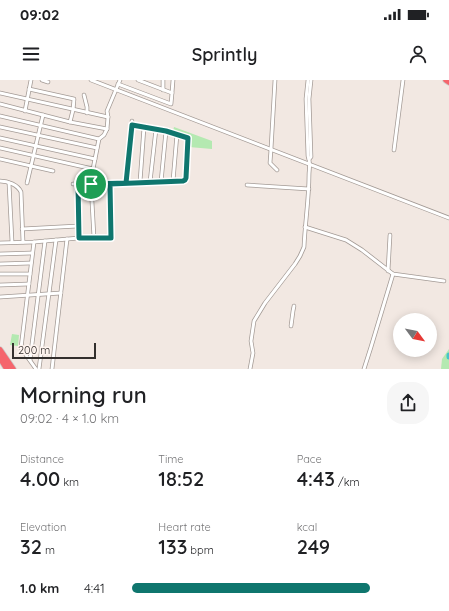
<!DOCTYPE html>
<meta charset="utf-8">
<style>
:root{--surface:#fff;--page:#f6f6f6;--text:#202124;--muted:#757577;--accent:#0f766e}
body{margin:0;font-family:Quicksand,sans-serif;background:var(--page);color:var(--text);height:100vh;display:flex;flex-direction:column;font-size:15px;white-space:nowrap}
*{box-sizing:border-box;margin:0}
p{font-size:13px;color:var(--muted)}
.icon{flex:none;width:22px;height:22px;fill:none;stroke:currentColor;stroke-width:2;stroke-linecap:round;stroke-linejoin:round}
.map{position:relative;height:289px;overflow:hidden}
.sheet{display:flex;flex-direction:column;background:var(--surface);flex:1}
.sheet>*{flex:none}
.needle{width:26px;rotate:122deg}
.controls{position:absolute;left:393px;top:233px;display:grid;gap:8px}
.controls a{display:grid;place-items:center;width:44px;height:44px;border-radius:50%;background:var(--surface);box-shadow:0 2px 10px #0003;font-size:20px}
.scale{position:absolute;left:12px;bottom:10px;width:84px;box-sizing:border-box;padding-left:4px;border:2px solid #332f2d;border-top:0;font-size:11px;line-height:14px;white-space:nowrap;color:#332f2d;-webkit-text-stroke:3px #fff5f0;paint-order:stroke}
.pin{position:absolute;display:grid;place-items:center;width:34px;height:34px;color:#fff;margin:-17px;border:2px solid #fff;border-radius:50%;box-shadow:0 1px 4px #0007}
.round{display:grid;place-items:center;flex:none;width:42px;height:42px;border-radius:16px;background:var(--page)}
.summary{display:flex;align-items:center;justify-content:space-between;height:68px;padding:0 20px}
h1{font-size:22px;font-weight:600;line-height:30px}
.figures{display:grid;grid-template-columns:repeat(3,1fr);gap:6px;height:68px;padding:4px 20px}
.figures div{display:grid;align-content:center}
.figures b{font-size:20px;font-weight:600}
.figures small{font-size:11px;font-weight:400}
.figures p{font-size:11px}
ul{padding:0 20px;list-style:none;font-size:13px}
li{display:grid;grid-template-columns:64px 48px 1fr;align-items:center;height:30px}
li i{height:10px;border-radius:5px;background:var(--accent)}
.status{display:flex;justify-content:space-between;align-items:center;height:28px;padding:0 20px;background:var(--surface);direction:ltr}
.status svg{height:11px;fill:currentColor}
header{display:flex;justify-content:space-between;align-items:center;height:52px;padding:0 20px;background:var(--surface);font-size:18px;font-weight:600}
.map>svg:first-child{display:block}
</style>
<div class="status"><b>09:02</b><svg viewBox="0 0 49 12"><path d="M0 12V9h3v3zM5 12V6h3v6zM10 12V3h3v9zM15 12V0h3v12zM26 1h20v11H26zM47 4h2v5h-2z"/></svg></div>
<header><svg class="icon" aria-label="menu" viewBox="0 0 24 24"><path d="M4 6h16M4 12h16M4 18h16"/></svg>Sprintly<svg class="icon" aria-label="person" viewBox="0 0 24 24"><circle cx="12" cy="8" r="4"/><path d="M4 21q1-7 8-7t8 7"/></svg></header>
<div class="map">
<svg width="449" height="289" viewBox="0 0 449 289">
<rect width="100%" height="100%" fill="#f2e8e2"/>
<g fill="#b4e9b1">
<path d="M 174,47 L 212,61 L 212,69 L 189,67 L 189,57 L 173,51 Z"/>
<path d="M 12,254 L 19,255 L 18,266 L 10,265 Z"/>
<path d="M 449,269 L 449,289 L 441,289 L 442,279 Z"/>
</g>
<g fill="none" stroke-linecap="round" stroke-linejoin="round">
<path stroke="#46c4c9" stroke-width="5" d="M 449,275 L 449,277"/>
<g stroke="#a39a95" stroke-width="4.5">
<g id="street">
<path d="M 42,0 L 48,2"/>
<path d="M 91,0 L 449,138"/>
<path d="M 275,0 L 271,69 L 270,83 L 277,90"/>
<path d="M 118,4 L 171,24 L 172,13 L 138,0"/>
<path d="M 29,9 L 74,19 L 73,30 L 70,42"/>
<path d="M 163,10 L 163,0"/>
<path d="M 0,13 L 108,37"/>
<path d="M 172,13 L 173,0"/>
<path d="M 84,15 L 87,27 L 87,33"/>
<path d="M 0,24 L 70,42 L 107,49"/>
<path d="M 25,31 L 31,0"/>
<path d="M 0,36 L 99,59"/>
<path d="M 0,47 L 97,68"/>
<path d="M 0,58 L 95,79"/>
<path d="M 0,68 L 93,89"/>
<path d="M 394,70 L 403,0"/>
<path d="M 0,79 L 53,91"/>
<path d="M 309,79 L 311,77 L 309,19 L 311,0"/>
<path d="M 0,101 C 8,101 18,105 21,112 L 23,162"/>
<path d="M 173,101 L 177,54"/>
<path d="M 140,102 L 144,47"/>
<path d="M 150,102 L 156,49"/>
<path d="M 161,102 L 166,51"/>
<path d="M 9,103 L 12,162"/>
<path d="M 27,103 L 43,35"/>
<path d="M 127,103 L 132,41"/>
<path d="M 73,104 L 183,101 L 186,98 L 188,58 L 166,51 L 132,45"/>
<path d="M 78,104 L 79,158"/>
<path d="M 247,105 L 309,109"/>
<path d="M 305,147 L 346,160 L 362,170 L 393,194 L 444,201"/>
<path d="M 22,149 L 78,146"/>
<path d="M 94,158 L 91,104 L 93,89 L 99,59 L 104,55 L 107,49 L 108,37 L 107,31 L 120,0"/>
<path d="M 34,162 L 21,268 L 36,289"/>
<path d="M 0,163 L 34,162 L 79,158 L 111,158 L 110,104"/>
<path d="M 0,174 L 32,173"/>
<path d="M 0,184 L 31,183"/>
<path d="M 388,191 L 390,155"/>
<path d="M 0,194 L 30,194"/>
<path d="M 0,205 L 29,204"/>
<path d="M 0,217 L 61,213"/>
<path d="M 291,246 L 293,231 L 294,226"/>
<path d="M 30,280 L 45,161"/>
<path d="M 39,289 L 56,160"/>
<path d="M 52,289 L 67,159"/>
<path d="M 250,289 L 253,273 L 251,261 L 254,241 L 265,223 L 295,184 L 300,176 L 304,167 C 305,143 309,119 309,95 C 309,89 311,82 308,76 L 306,19 L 308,0"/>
<path d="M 364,289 L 371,267 L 393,194"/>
</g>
</g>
<g stroke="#cac9c8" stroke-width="7">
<g id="highway">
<path d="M 446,0 L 449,2"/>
<path d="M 0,270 L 13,289"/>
<path d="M 0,278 L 7,289"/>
</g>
</g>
<use href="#street" stroke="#fff" stroke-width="3"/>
<use href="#highway" stroke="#f5656c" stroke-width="5.5"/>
</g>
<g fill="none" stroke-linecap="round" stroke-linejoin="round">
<g stroke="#fff" stroke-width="8">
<path id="route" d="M 91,104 L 78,104 L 79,158 L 111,158 L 110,104 L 183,101 L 185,100 L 186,98 L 188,58 L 166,51 L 132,45 L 126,103 L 91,104"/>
</g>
<use href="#route" stroke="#0f766e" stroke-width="5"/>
</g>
</svg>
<div class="controls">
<a><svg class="needle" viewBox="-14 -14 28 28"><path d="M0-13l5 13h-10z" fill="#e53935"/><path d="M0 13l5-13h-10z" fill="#757577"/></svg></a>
</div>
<div class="scale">200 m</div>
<div class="pin" style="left:91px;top:104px;background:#1e9e55"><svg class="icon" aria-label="arrive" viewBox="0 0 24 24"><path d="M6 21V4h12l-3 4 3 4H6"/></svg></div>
</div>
<section class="sheet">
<div class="summary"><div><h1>Morning run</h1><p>09:02 · 4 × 1.0 km</p></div><a class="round"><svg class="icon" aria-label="share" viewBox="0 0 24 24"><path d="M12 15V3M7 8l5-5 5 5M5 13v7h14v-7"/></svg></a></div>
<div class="figures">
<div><p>Distance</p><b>4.00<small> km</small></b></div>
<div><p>Time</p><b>18:52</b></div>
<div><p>Pace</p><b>4:43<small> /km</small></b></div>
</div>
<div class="figures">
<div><p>Elevation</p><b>32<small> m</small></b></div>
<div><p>Heart rate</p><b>133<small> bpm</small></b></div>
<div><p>kcal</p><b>249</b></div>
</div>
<ul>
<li><b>1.0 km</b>4:41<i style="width:80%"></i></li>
</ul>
</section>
